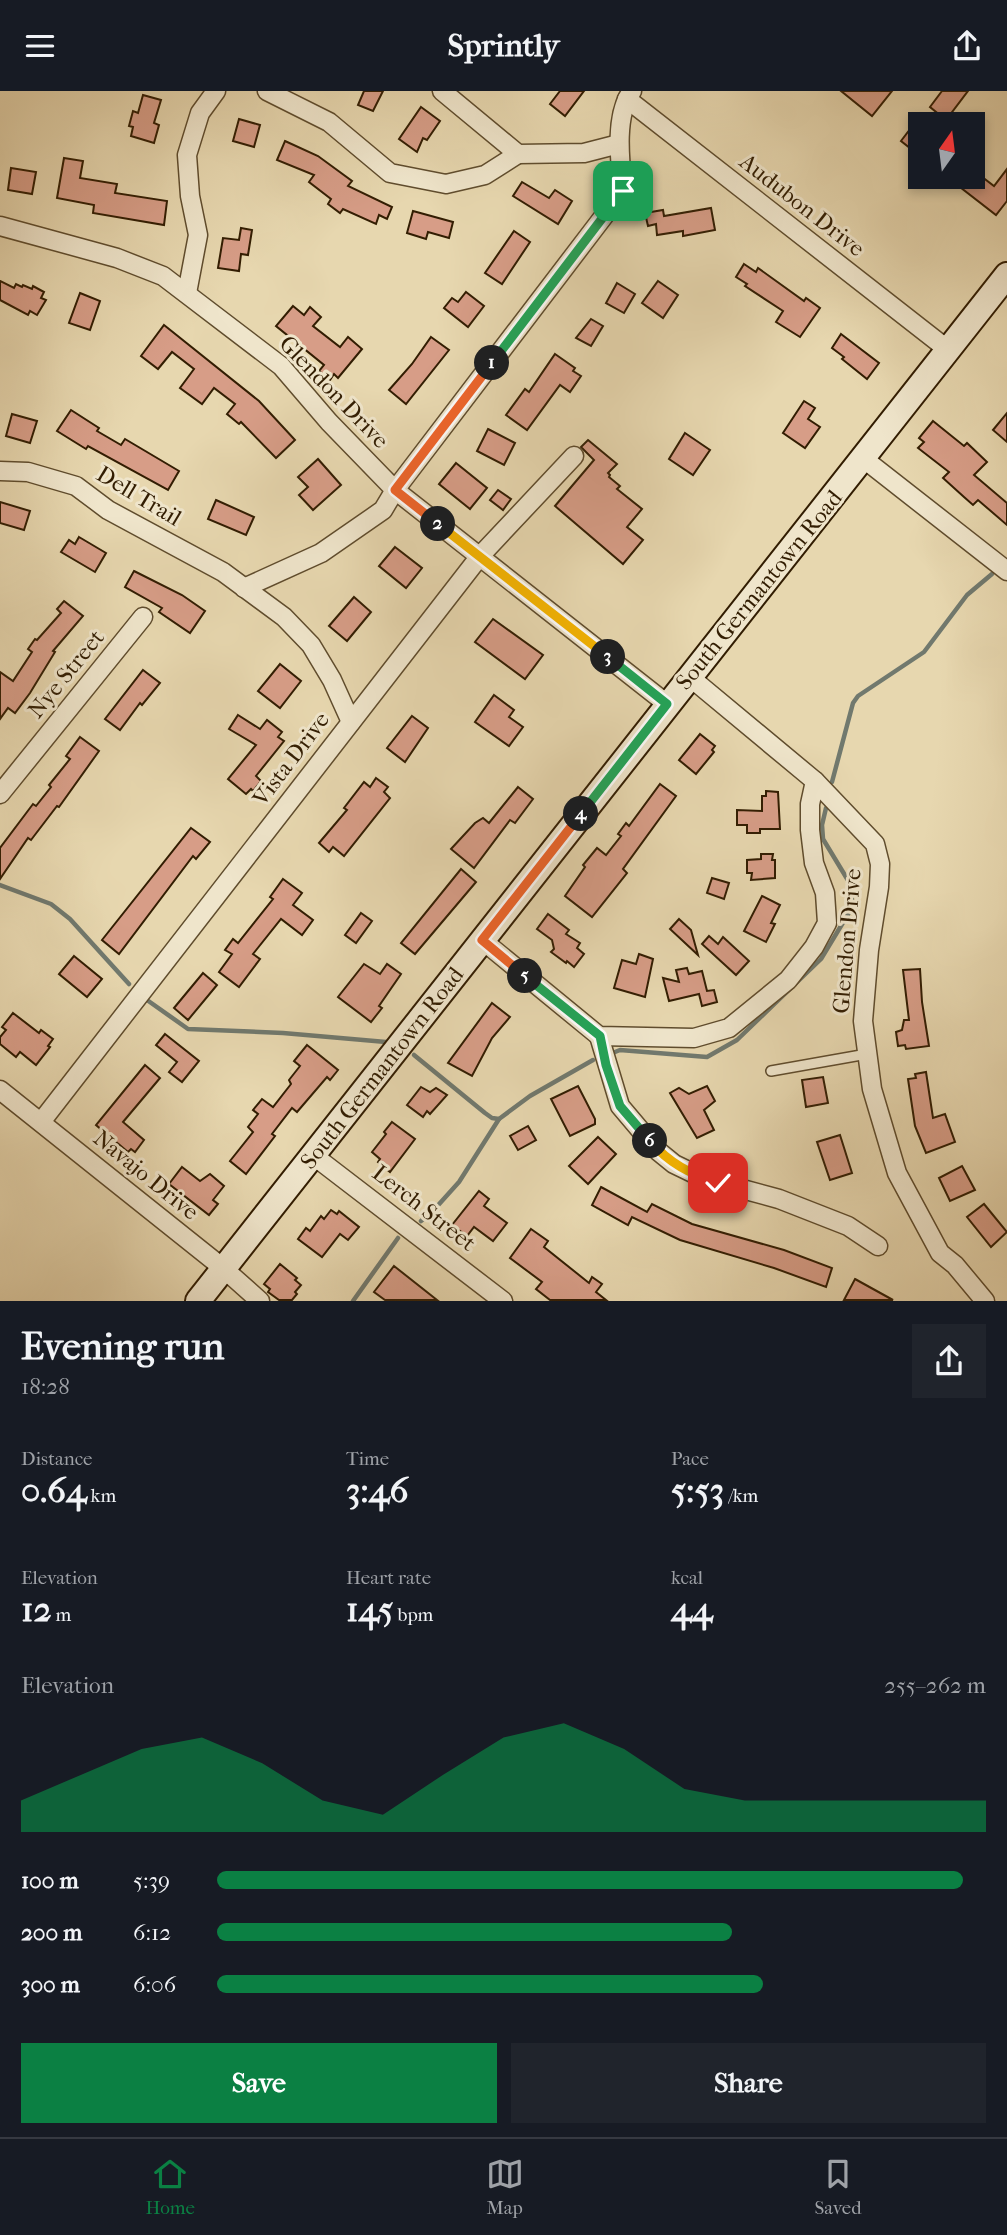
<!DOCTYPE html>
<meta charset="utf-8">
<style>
:root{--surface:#171b24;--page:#20242c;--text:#f1f3f6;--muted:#9ea1a6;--line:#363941;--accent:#0b8043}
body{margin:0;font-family:"IM FELL French Canon",serif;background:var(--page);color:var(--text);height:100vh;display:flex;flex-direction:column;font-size:26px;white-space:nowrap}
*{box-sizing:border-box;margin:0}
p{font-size:23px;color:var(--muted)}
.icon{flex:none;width:38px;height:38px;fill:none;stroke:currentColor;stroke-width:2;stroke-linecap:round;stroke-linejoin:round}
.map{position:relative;height:1210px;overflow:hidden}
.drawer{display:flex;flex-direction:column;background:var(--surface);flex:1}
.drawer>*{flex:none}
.needle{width:46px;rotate:14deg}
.controls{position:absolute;left:908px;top:21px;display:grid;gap:14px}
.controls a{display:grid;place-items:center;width:77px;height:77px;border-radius:0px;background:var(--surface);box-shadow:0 4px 10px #0003;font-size:35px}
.pin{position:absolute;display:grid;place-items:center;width:60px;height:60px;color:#fff;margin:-30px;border-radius:14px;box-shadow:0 4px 10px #0006}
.km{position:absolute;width:35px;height:35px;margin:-18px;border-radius:50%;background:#222;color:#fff;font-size:19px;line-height:35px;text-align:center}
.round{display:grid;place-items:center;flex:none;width:74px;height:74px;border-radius:0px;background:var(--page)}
.summary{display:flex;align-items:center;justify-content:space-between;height:119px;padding:0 21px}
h1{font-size:38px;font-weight:800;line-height:52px}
.metrics{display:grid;grid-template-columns:repeat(3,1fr);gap:10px;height:119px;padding:7px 21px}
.metrics div{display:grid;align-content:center}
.metrics b{font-size:35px;font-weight:800}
.metrics small{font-size:19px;font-weight:400}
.metrics p{font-size:19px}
.chart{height:196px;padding:14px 21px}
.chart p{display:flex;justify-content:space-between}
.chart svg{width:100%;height:126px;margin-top:7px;fill:var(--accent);opacity:.7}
.action{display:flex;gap:14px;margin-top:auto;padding:14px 21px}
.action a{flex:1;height:80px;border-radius:0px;background:var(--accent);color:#fff;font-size:28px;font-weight:800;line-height:80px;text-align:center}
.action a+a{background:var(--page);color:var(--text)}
ul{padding:0 21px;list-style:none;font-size:23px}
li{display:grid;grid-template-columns:112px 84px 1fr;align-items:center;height:52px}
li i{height:18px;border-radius:9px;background:var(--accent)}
header{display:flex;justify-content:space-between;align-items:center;height:91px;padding:0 21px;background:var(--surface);font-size:32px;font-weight:800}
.tabs{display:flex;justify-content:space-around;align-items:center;height:98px;border-top:2px solid var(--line);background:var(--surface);font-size:19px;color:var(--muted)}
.tabs a{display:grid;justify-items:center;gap:4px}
.tabs .current{color:var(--accent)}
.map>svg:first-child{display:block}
</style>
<header><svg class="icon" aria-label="menu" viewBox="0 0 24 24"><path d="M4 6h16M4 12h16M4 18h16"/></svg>Sprintly<svg class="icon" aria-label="share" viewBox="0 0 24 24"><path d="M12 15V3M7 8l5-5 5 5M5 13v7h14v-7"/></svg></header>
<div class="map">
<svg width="1007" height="1210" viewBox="0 0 1007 1210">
<rect width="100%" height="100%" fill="#e7d7af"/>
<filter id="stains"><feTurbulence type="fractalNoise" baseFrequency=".00286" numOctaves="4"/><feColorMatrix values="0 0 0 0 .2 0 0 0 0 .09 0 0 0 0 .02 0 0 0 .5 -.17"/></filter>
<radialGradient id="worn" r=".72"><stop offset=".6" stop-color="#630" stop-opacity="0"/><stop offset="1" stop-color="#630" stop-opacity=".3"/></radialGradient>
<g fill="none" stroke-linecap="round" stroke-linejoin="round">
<g stroke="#71796e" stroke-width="4.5">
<path d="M 832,691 L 853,612 L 858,605 L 924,561 L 967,504 L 992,483"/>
<path d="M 0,794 L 51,813 L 70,828 L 129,893"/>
<path d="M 147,909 L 188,938 L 283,942 L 386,951"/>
<path d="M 615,961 L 620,959 L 707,966 L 737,949 L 821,868 L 853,815 L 849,791 L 823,748 L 822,734 L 826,717"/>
<path d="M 414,964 L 485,1022 L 492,1027 L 499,1028"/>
<path d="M 421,1130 L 432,1121 L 459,1091 L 499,1028 L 530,1005 L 593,969"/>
<path d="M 353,1210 L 398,1147"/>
</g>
</g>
<g fill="#d79d87" stroke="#321d02" stroke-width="2">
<path d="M 364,0 L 383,0 L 373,20 L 358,14 Z"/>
<path d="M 560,0 L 584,0 L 565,25 L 550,13 Z"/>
<path d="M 841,0 L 892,0 L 872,25 Z"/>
<path d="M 942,0 L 968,0 L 946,29 L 930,16 Z"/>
<path d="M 143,4 L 161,9 L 154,32 L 159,34 L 154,52 L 131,45 L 133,36 L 129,35 L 133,20 L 138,22 Z"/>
<path d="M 421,16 L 440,30 L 427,49 L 423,47 L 417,61 L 399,48 Z"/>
<path d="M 239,28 L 260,34 L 254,56 L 233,50 Z"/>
<path d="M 914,33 L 920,38 L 920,65 L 901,50 Z"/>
<path d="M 285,50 L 318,65 L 352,90 L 348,95 L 392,116 L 387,128 L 379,124 L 376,133 L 343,118 L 340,122 L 328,113 L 331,108 L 309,91 L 314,84 L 277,69 Z"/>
<path d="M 64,67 L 83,70 L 80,87 L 117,93 L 115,102 L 167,110 L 164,134 L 93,122 L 94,114 L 57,107 Z"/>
<path d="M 11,77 L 36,81 L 32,103 L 8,99 Z"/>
<path d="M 1007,78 L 1007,110 L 996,124 L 947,86 L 973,86 L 973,79 L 994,95 Z"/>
<path d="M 522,91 L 549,107 L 555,99 L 572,110 L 558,133 L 513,105 Z"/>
<path d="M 711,117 L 715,139 L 683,145 L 683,140 L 657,144 L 656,133 L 648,135 L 645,122 L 663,119 L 664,125 Z"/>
<path d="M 413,120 L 453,131 L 449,147 L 428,141 L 426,148 L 407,142 Z"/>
<path d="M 241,137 L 252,139 L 248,164 L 241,163 L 239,180 L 218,177 L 223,147 L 239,149 Z"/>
<path d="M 514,140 L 530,151 L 502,193 L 485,182 Z"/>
<path d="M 744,173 L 756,181 L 758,177 L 804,210 L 806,207 L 820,217 L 800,246 L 776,231 L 783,220 L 745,195 L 747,193 L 736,186 Z"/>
<path d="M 0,190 L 14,197 L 16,193 L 22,196 L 23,194 L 32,198 L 33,195 L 44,201 L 41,207 L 46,209 L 37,224 L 30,220 L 28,224 L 0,209 Z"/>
<path d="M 658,190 L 678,204 L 663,227 L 642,212 Z"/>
<path d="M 617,192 L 635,203 L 624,222 L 606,212 Z"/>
<path d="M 466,201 L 484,215 L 468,236 L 444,217 L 452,207 L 458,211 Z"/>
<path d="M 80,202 L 100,210 L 90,239 L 69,232 Z"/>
<path d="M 293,215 L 304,224 L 310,216 L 321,226 L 313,235 L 340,256 L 348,246 L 362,258 L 338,287 L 334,283 L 330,289 L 319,280 L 324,274 L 276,235 Z"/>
<path d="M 591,228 L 603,235 L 591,255 L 576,247 Z"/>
<path d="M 164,234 L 259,310 L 295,349 L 276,367 L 241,331 L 239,333 L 227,323 L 235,313 L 214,297 L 202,313 L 180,297 L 194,278 L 172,261 L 158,278 L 141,265 Z"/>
<path d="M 841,243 L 879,272 L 867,288 L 842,268 L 844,266 L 832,257 Z"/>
<path d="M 431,246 L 449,259 L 406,313 L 389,299 L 412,273 Z"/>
<path d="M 555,263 L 575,277 L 573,280 L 581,285 L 570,301 L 560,294 L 527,339 L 506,324 L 525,298 L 529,301 Z"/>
<path d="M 804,310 L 815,317 L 808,328 L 820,336 L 805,357 L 783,342 Z"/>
<path d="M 71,319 L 99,337 L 97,340 L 121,354 L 125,348 L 179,380 L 168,399 L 88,355 L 86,358 L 57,340 Z"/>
<path d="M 1007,322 L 1007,351 L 993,339 Z"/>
<path d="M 12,323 L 37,330 L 30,352 L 6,345 Z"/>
<path d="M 933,330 L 964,355 L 967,352 L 987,371 L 974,384 L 1007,412 L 1007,434 L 978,409 L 973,414 L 964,406 L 943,387 L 949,381 L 918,357 L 924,351 L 919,347 Z"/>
<path d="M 488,338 L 515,352 L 504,374 L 477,360 Z"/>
<path d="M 685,342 L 710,359 L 693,384 L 669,368 Z"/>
<path d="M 588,349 L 617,373 L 608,382 L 610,384 L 609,386 L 620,395 L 617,398 L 642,418 L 627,436 L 643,449 L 623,473 L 555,415 L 594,369 L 581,356 Z"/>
<path d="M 318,368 L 341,394 L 313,419 L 299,404 L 308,396 L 298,386 Z"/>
<path d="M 456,372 L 487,397 L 470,418 L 439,393 Z"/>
<path d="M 498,399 L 511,408 L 503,419 L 490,409 Z"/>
<path d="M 216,409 L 254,426 L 246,444 L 208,428 Z"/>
<path d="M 0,411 L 30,420 L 24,439 L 0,432 Z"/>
<path d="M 79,446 L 106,462 L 95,481 L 61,461 L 69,449 L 75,453 Z"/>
<path d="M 395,456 L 422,477 L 406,497 L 379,475 Z"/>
<path d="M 134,480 L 182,504 L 205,520 L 190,542 L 159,521 L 162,517 L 125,496 Z"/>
<path d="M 354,506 L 371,521 L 347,550 L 329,535 Z"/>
<path d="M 64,510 L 83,525 L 53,560 L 55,561 L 30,602 L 15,622 L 8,617 L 0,628 L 0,581 L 13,590 L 32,561 L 28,558 L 35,548 L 37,549 L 61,522 L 57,518 Z"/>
<path d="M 493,528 L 543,564 L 525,588 L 475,551 Z"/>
<path d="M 280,573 L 301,590 L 280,617 L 258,600 Z"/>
<path d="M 143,579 L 160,592 L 142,614 L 140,612 L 120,639 L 105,628 Z"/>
<path d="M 494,604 L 514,619 L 509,626 L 523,636 L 509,655 L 475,631 Z"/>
<path d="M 238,624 L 260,638 L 267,629 L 282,641 L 278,646 L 284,650 L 256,685 L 261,690 L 253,700 L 251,698 L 246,703 L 228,688 L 256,654 L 229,638 Z"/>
<path d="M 412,625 L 428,637 L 405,671 L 387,657 Z"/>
<path d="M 700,643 L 715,655 L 712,659 L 714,661 L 696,683 L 679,669 Z"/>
<path d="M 80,646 L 99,660 L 59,716 L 57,715 L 31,749 L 28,747 L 0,788 L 0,757 L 33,713 L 36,715 L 51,696 L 49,694 L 70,668 L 66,665 Z"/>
<path d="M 376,687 L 388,696 L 384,701 L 390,707 L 344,765 L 333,756 L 329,761 L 319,752 L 347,719 L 344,717 L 364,691 L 370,696 Z"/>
<path d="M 660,693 L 676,705 L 623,778 L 627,782 L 592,826 L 565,805 L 585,776 L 583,774 L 597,757 L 606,764 L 621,745 L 618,743 L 626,732 L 629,735 Z"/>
<path d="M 518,696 L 533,708 L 515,732 L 510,729 L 474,777 L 451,758 L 475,732 L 483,727 L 489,732 Z"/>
<path d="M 766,700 L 778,701 L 780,738 L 760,738 L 760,742 L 747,742 L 747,734 L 737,734 L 737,719 L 762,720 L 762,705 L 766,705 Z"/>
<path d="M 191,737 L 210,751 L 196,768 L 193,765 L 119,863 L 102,849 Z"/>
<path d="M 761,763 L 773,763 L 772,769 L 775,769 L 775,787 L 751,789 L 752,782 L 747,782 L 747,769 L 761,768 Z"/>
<path d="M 461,778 L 476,791 L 415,863 L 401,852 Z"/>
<path d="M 712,787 L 729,792 L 724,808 L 707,802 Z"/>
<path d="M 283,788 L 302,802 L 293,814 L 313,829 L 302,844 L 281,828 L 253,863 L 260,868 L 239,896 L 219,881 L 232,863 L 225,859 L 233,848 L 238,852 L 273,808 L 270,806 Z"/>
<path d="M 762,805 L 780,814 L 771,832 L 775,833 L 766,851 L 744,840 Z"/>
<path d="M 361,822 L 372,830 L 356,852 L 345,844 Z"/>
<path d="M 548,823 L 569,839 L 566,843 L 580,852 L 577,857 L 584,863 L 574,876 L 567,870 L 566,872 L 551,861 L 554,858 L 552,849 L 537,838 Z"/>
<path d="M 679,828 L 691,839 L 698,864 L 670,838 Z"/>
<path d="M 709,845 L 718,853 L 723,846 L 749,870 L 736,884 L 702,853 Z"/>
<path d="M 639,863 L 653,868 L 645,906 L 614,897 L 622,869 L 636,873 Z"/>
<path d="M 74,865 L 102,888 L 87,906 L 59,883 Z"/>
<path d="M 364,873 L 380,883 L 387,873 L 401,883 L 379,915 L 382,917 L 371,931 L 338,906 Z"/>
<path d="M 687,877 L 689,883 L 702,880 L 707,900 L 714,899 L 717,911 L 702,915 L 699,903 L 669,910 L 663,887 L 679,891 L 676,879 Z"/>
<path d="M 920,878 L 922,911 L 929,955 L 906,958 L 905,954 L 898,955 L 896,941 L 902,939 L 904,929 L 909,929 L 903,879 Z"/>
<path d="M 203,882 L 217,894 L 188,929 L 174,917 Z"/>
<path d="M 492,912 L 510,926 L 492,947 L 472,985 L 448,972 Z"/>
<path d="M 13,922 L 39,942 L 41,939 L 53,948 L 48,955 L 50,956 L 36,974 L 20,961 L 16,966 L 0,953 L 0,946 L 6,939 L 2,936 Z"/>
<path d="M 165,943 L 199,970 L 182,991 L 169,981 L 177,971 L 156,954 Z"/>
<path d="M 307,954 L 338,979 L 330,989 L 327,986 L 297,1021 L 292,1017 L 272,1043 L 275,1045 L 246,1083 L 230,1070 L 253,1041 L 248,1036 L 258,1023 L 253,1019 L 262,1008 L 273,1016 L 291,993 L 289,989 L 300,975 L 294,970 Z"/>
<path d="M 145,974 L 160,987 L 123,1031 L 144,1049 L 135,1061 L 131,1058 L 128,1061 L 96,1034 Z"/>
<path d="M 926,981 L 933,1027 L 945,1023 L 955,1051 L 926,1062 L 915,1035 L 908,988 L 916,987 L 915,983 Z"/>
<path d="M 823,986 L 828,1012 L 806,1016 L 802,989 Z"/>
<path d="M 578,995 L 595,1028 L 595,1033 L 570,1045 L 551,1008 Z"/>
<path d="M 707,995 L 715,1010 L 704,1019 L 714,1039 L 697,1047 L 670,1002 L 679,997 L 689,1003 Z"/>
<path d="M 421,996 L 430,1001 L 436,997 L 447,1004 L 430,1023 L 427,1020 L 423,1026 L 407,1014 Z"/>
<path d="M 392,1031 L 415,1048 L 390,1081 L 378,1071 L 380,1068 L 372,1061 L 386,1043 L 384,1041 Z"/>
<path d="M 528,1035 L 536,1049 L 518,1059 L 510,1045 Z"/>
<path d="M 840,1044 L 852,1082 L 830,1089 L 817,1051 Z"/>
<path d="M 598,1046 L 616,1063 L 588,1093 L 569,1075 Z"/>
<path d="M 962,1075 L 975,1099 L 950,1110 L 939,1087 Z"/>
<path d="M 182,1076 L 200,1090 L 210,1083 L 224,1095 L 213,1109 L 218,1113 L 209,1124 L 169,1093 Z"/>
<path d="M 601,1096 L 647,1121 L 652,1113 L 692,1133 L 784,1159 L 832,1177 L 826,1196 L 774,1177 L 680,1149 L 632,1126 L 628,1134 L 592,1114 Z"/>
<path d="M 479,1100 L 489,1108 L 484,1115 L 507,1132 L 493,1150 L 474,1136 L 467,1145 L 452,1134 Z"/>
<path d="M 984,1113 L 1007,1141 L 991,1156 L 967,1126 Z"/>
<path d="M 331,1119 L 337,1123 L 339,1120 L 359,1136 L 348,1149 L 340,1143 L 322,1166 L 298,1148 L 306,1137 L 310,1140 L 321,1125 L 324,1128 Z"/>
<path d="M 531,1138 L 548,1150 L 544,1156 L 589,1192 L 592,1186 L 602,1193 L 596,1201 L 606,1209 L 550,1209 L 536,1198 L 542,1191 L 510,1167 Z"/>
<path d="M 280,1173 L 297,1187 L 295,1189 L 301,1194 L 295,1201 L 297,1203 L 292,1209 L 279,1209 L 268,1201 L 270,1198 L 264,1193 Z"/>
<path d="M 394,1175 L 437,1209 L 385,1209 L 374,1201 Z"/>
<path d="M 855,1188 L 893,1209 L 844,1209 Z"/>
</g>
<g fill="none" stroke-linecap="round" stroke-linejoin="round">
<g stroke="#5f4c2d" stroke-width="12">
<path id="service" d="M 771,980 L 867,963"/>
</g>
<g stroke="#5f4c2d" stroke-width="21">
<g id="minor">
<path d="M 267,0 L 329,31 L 390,82 L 446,93 L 485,84 L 518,63"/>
<path d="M 442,0 L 518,63 L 584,62 L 619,53"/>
<path d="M 627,8 L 947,258"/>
<path d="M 0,135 L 117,167 L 163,185 L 281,275 L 329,331 L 395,399 L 667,613"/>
<path d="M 187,202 L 198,144 L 190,105 L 187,64 L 200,22 L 216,0"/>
<path d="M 864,368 L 1007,480"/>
<path d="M 0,380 L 28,381 L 76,395 L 108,419 L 223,481 L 284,526 L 311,554 L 332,589 L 351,631"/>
<path d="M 244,497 L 321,462 L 383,419 L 395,399 L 623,100 C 620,71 614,24 632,0"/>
<path d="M 691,587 L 815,690 L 875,753 L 880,773 L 879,796 L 869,859 L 863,930 L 872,998 L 897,1082 L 940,1162 L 955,1174 L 985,1210"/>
<path d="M 0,703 L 143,526"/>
<path d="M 482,849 L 599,945 L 694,947 L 729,937 L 788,889 L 814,856 L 827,832 L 825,802 L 814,772 L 810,739 L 810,713 L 815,690"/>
<path d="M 599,945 L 620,1015 L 658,1060 L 674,1073 L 705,1088 L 779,1108 L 848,1135 L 878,1155"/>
<path d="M 0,999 L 223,1177 L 260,1210"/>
<path d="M 41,1031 L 480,465 L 574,365"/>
<path d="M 314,1065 L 503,1210"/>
</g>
</g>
<g stroke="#321d02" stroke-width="28">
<path id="secondary" d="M 198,1210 L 1007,184"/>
</g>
<use href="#service" stroke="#efe5cb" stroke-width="9"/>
<use href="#minor" stroke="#efe5cb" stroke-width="18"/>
<use href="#secondary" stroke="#efe5cb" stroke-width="24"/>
</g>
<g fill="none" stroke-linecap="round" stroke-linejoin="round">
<g stroke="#fff" stroke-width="14">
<path id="split-1" d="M 492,272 L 623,100"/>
</g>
<g stroke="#fff" stroke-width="14">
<path id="split-2" d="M 438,433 L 395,399 L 492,272"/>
</g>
<g stroke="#fff" stroke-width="14">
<path id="split-3" d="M 438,433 L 608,566"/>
</g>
<g stroke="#fff" stroke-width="14">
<path id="split-4" d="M 581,723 L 667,613 L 608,566"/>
</g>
<g stroke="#fff" stroke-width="14">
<path id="split-5" d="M 525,885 L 482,849 L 581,723"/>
</g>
<g stroke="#fff" stroke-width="14">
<path id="split-6" d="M 525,885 L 600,945 L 606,974 L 620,1015 L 650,1050"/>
</g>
<g stroke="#fff" stroke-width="14">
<path id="split-7" d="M 650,1050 C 669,1072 690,1083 718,1092"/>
</g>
<use href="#split-1" stroke="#22a559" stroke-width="9"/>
<use href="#split-2" stroke="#f0652b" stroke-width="9"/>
<use href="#split-3" stroke="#f5b400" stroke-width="9"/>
<use href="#split-4" stroke="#22a559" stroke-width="9"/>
<use href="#split-5" stroke="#f0652b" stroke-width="9"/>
<use href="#split-6" stroke="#22a559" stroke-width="9"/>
<use href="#split-7" stroke="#f5b400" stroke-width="9"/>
</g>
<g text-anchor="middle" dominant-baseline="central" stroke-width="6" stroke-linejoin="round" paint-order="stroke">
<g font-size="23" fill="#321d02" stroke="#efe5cb">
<text transform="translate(802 114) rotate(38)">Audubon Drive</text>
<text transform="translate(334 301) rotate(46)">Glendon Drive</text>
<text transform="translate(139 405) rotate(31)">Dell Trail</text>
<text transform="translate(759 499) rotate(-51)">South Germantown Road</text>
<text transform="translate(66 583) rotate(-51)">Nye Street</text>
<text transform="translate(291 668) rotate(-53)">Vista Drive</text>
<text transform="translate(847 850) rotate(-85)">Glendon Drive</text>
<text transform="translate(382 977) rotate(-52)">South Germantown Road</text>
<text transform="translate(146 1084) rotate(39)">Navajo Drive</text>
<text transform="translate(424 1117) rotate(38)">Lerch Street</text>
</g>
</g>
<rect width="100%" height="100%" filter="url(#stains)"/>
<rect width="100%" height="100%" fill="url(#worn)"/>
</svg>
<div class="controls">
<a><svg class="needle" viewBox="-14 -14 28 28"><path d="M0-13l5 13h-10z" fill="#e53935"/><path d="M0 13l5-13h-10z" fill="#9ea1a6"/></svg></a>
</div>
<div class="pin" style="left:623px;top:100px;background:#1e9e55"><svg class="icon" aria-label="arrive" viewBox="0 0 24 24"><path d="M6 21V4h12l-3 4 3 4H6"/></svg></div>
<div class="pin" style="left:718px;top:1092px;background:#d93025"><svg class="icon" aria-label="check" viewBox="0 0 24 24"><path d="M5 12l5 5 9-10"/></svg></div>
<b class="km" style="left:492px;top:272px">1</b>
<b class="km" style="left:438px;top:433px">2</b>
<b class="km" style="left:608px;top:566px">3</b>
<b class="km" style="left:581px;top:723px">4</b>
<b class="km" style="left:525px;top:885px">5</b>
<b class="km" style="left:650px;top:1050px">6</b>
</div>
<section class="drawer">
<div class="summary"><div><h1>Evening run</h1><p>18:28</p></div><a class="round"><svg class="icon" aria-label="share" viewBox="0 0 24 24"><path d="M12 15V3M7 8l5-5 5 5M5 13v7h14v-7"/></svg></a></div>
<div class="metrics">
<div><p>Distance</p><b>0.64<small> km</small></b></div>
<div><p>Time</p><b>3:46</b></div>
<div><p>Pace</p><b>5:53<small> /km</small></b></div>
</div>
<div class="metrics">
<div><p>Elevation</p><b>12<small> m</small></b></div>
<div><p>Heart rate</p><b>145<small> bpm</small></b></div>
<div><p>kcal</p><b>44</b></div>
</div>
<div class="chart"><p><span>Elevation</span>255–262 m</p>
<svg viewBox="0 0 160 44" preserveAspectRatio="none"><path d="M0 44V33L10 24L20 15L30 11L40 20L50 33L60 38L70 24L80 11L90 6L100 15L110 29L120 33L130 33L140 33L150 33L160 33V44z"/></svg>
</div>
<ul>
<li><b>100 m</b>5:39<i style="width:97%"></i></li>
<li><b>200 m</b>6:12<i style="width:67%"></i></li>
<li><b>300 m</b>6:06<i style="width:71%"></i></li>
</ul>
<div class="action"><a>Save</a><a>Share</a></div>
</section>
<nav class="tabs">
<a class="current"><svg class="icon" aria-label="home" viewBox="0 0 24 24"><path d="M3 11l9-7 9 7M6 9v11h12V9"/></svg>Home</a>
<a><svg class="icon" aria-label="map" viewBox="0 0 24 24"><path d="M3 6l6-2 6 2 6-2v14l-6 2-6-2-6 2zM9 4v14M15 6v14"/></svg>Map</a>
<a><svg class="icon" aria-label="saved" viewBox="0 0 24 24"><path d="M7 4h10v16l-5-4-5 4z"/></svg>Saved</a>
</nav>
